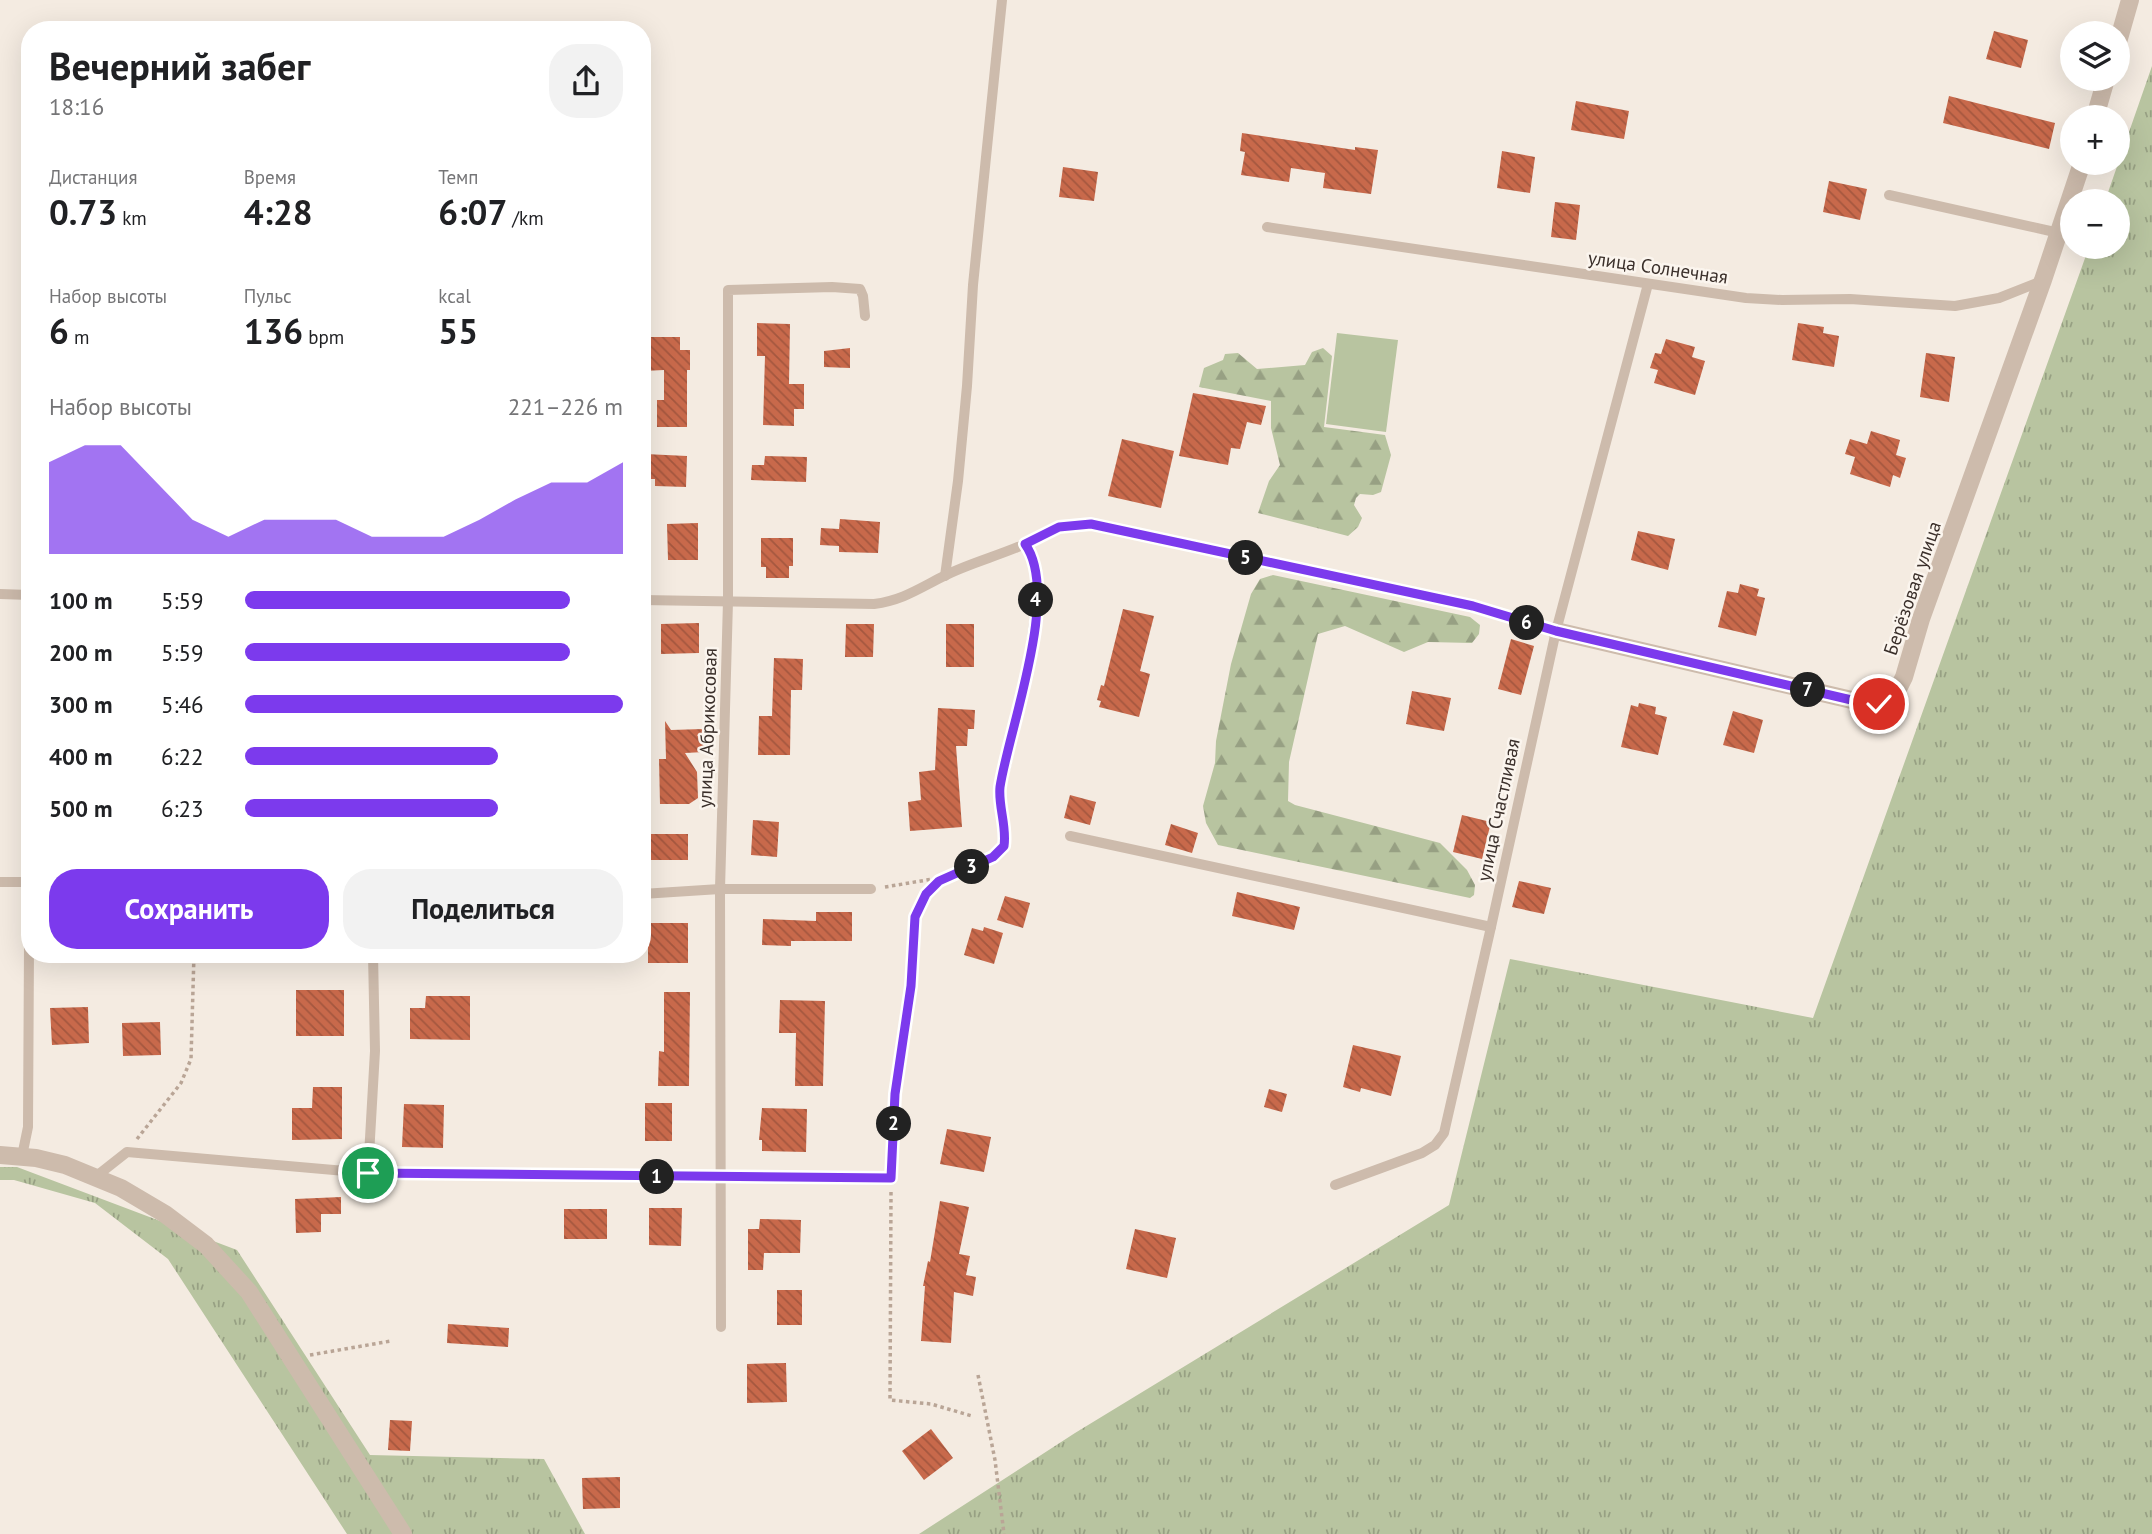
<!DOCTYPE html>
<html lang="ru">
<meta charset="utf-8">
<style>
:root{--surface:#fff;--page:#f2f2f2;--text:#202124;--muted:#757577;--accent:#7c3aed}
body{margin:0;font-family:"PT Sans",sans-serif;background:var(--page);color:var(--text);height:100vh;display:flex;flex-direction:column;font-size:26px;white-space:nowrap}
*{box-sizing:border-box;margin:0}
p{font-size:23px;color:var(--muted)}
.icon{flex:none;width:38px;height:38px;fill:none;stroke:currentColor;stroke-width:2;stroke-linecap:round;stroke-linejoin:round}
.map{position:relative;flex:1;overflow:hidden}
.details{position:absolute;left:21px;top:21px;width:630px;height:942px;display:flex;flex-direction:column;background:var(--surface);border-radius:28px;box-shadow:0 7px 28px #0002}
.details>*{flex:none}
.fabs{position:absolute;left:2060px;top:21px;display:grid;gap:14px}
.fabs a{display:grid;place-items:center;width:70px;height:70px;border-radius:50%;background:var(--surface);box-shadow:0 7px 28px #0002;font-size:35px}
.pin{position:absolute;display:grid;place-items:center;width:60px;height:60px;color:#fff;margin:-30px;border:4px solid #fff;border-radius:50%;box-shadow:0 2px 7px #0007}
.km{position:absolute;width:35px;height:35px;margin:-18px;border-radius:50%;background:#222;color:#fff;font-size:19px;line-height:35px;text-align:center}
.round{display:grid;place-items:center;flex:none;width:74px;height:74px;border-radius:28px;background:var(--page)}
.headline{display:flex;align-items:center;justify-content:space-between;height:119px;padding:0 28px}
h1{font-size:38px;font-weight:600;line-height:52px}
.stats{display:grid;grid-template-columns:repeat(3,1fr);gap:10px;height:119px;padding:7px 28px}
.stats div{display:grid;align-content:center}
.stats b{font-size:35px;font-weight:600}
.stats small{font-size:19px;font-weight:400}
.stats p{font-size:19px}
.chart{height:196px;padding:14px 28px}
.chart p{display:flex;justify-content:space-between}
.chart svg{width:100%;height:126px;margin-top:7px;fill:var(--accent);opacity:.7}
.action{display:flex;gap:14px;margin-top:auto;padding:14px 28px}
.action a{flex:1;height:80px;border-radius:28px;background:var(--accent);color:#fff;font-size:28px;font-weight:600;line-height:80px;text-align:center}
.action a+a{background:var(--page);color:var(--text)}
ul{padding:0 28px;list-style:none;font-size:23px}
li{display:grid;grid-template-columns:112px 84px 1fr;align-items:center;height:52px}
li i{height:18px;border-radius:9px;background:var(--accent)}
.map>svg:first-child{display:block}
</style>
<div class="map">
<svg width="2152" height="1534" viewBox="0 0 2152 1534">
<defs>
<pattern id="grass-tufts" width="24" height="20" patternUnits="userSpaceOnUse" patternTransform="scale(1.75)"><rect width="24" height="20" fill="#b8c4a0"/><path d="M3 7l-1-3M5 7V3M7 7l1-3M15 17l-1-3M17 17v-4M19 17l1-3" fill="none" stroke="#97a083"/></pattern>
<pattern id="forest-firs" width="22" height="20" patternUnits="userSpaceOnUse" patternTransform="scale(1.75)"><rect width="22" height="20" fill="#b8c4a0"/><path d="M5 1l3.5 6h-7zM16 11l3.5 6h-7z" fill="#97a083"/></pattern>
<pattern id="building-back-hatch" width="6" height="6" patternUnits="userSpaceOnUse" patternTransform="scale(1.75)"><rect width="6" height="6" fill="#c8694b"/><path d="M-1 5l2 2M0 0l6 6M5-1l2 2" fill="none" stroke="#a4573f"/></pattern>
</defs>
<rect width="100%" height="100%" fill="#f4ebe1"/>
<g fill="url(#grass-tufts)">
<path d="M 2152,66 L 2152,1534 L 919,1534 L 1075,1433 L 1449,1205 L 1510,959 L 1813,1018 L 2089,247 L 2118,247 L 2118,201 L 2105,201 Z"/>
<path d="M 0,1167 L 17,1167 L 237,1250 L 370,1455 L 544,1459 L 585,1534 L 347,1534 L 168,1259 L 95,1203 L 14,1180 L 0,1180 Z"/>
</g>
<g fill="url(#forest-firs)">
<path d="M 1323,348 L 1332,356 L 1324,427 L 1385,435 L 1391,455 L 1381,492 L 1373,495 L 1360,494 L 1356,498 L 1354,505 L 1362,518 L 1358,527 L 1348,536 L 1258,513 L 1269,481 L 1280,465 L 1271,428 L 1271,401 L 1199,387 L 1204,368 L 1223,360 L 1225,354 L 1238,353 L 1257,369 L 1305,365 L 1312,352 Z"/>
<path d="M 1273,575 L 1470,617 L 1480,625 L 1479,634 L 1472,643 L 1428,642 L 1404,652 L 1345,626 L 1318,634 L 1289,762 L 1288,801 L 1295,805 L 1440,843 L 1467,870 L 1475,885 L 1474,895 L 1470,898 L 1218,845 L 1206,823 L 1203,806 L 1215,763 L 1216,741 L 1231,664 L 1251,594 L 1260,579 Z"/>
</g>
<path fill="#b8c4a0" d="M 1337,333 L 1398,340 L 1386,432 L 1326,424 Z"/>
<g fill="url(#building-back-hatch)">
<path d="M 1994,31 L 2028,40 L 2021,68 L 1986,59 Z"/>
<path d="M 1949,96 L 2055,123 L 2049,149 L 1943,123 Z"/>
<path d="M 1576,101 L 1629,111 L 1624,139 L 1571,130 Z"/>
<path d="M 1242,133 L 1355,150 L 1355,147 L 1378,150 L 1371,194 L 1323,188 L 1325,173 L 1291,168 L 1289,182 L 1241,175 L 1245,152 L 1240,151 Z"/>
<path d="M 1502,151 L 1535,157 L 1530,193 L 1497,188 Z"/>
<path d="M 1063,167 L 1098,172 L 1094,201 L 1059,197 Z"/>
<path d="M 1829,181 L 1867,189 L 1860,220 L 1823,212 Z"/>
<path d="M 1555,202 L 1580,205 L 1576,240 L 1551,237 Z"/>
<path d="M 757,323 L 790,324 L 789,384 L 804,384 L 804,409 L 794,409 L 794,426 L 763,425 L 765,356 L 757,356 Z"/>
<path d="M 1798,323 L 1824,327 L 1823,333 L 1839,336 L 1834,367 L 1792,360 Z"/>
<path d="M 643,337 L 680,337 L 680,350 L 690,350 L 690,370 L 687,370 L 687,427 L 657,427 L 657,400 L 664,400 L 664,370 L 643,371 Z"/>
<path d="M 1666,339 L 1695,347 L 1692,357 L 1705,361 L 1695,395 L 1654,383 L 1658,370 L 1650,368 L 1655,353 L 1661,354 Z"/>
<path d="M 850,348 L 850,368 L 824,367 L 824,351 Z"/>
<path d="M 1926,353 L 1955,357 L 1949,402 L 1920,397 Z"/>
<path d="M 1193,393 L 1266,406 L 1261,425 L 1247,422 L 1240,449 L 1231,448 L 1228,465 L 1179,456 Z"/>
<path d="M 1871,431 L 1900,440 L 1896,455 L 1906,458 L 1900,478 L 1893,475 L 1890,487 L 1850,474 L 1855,457 L 1845,454 L 1850,439 L 1867,444 Z"/>
<path d="M 1122,439 L 1174,451 L 1161,508 L 1108,496 Z"/>
<path d="M 645,454 L 687,456 L 686,487 L 655,486 L 655,479 L 645,479 Z"/>
<path d="M 765,456 L 807,457 L 806,482 L 751,480 L 752,465 L 764,465 Z"/>
<path d="M 840,519 L 880,522 L 878,553 L 839,552 L 839,546 L 820,545 L 821,528 L 839,529 Z"/>
<path d="M 698,523 L 698,560 L 668,560 L 667,524 Z"/>
<path d="M 1638,531 L 1675,539 L 1668,570 L 1631,560 Z"/>
<path d="M 761,538 L 793,538 L 793,566 L 789,566 L 789,578 L 766,578 L 766,567 L 761,567 Z"/>
<path d="M 1740,584 L 1759,589 L 1757,596 L 1765,598 L 1756,636 L 1718,627 L 1727,591 L 1738,593 Z"/>
<path d="M 1123,609 L 1154,616 L 1140,671 L 1150,674 L 1139,717 L 1099,707 L 1101,701 L 1097,700 L 1101,685 L 1104,686 Z"/>
<path d="M 699,623 L 699,653 L 661,654 L 661,624 Z"/>
<path d="M 846,624 L 874,624 L 873,657 L 845,657 Z"/>
<rect x="946" y="624" width="28" height="43"/>
<path d="M 1511,639 L 1534,646 L 1521,695 L 1498,689 Z"/>
<path d="M 774,658 L 803,659 L 802,690 L 791,690 L 790,755 L 758,755 L 759,716 L 772,716 Z"/>
<path d="M 1412,691 L 1451,698 L 1444,731 L 1406,724 Z"/>
<path d="M 1639,703 L 1656,707 L 1655,714 L 1667,717 L 1658,755 L 1621,747 L 1631,705 L 1638,707 Z"/>
<path d="M 938,708 L 975,710 L 974,729 L 968,729 L 967,746 L 956,746 L 962,827 L 910,831 L 908,802 L 921,800 L 919,772 L 935,770 Z"/>
<path d="M 1733,711 L 1763,720 L 1754,753 L 1723,745 Z"/>
<path d="M 665,721 L 671,730 L 703,729 L 704,752 L 685,753 L 697,772 L 698,798 L 689,804 L 660,804 L 659,759 L 666,759 Z"/>
<path d="M 1070,795 L 1096,802 L 1090,825 L 1064,818 Z"/>
<path d="M 1462,815 L 1491,822 L 1482,859 L 1453,852 Z"/>
<path d="M 753,820 L 779,822 L 777,857 L 751,855 Z"/>
<path d="M 1171,824 L 1198,833 L 1192,853 L 1165,845 Z"/>
<rect x="648" y="834" width="40" height="26"/>
<path d="M 1519,881 L 1551,888 L 1544,914 L 1512,907 Z"/>
<path d="M 1237,892 L 1300,907 L 1294,930 L 1232,916 Z"/>
<path d="M 1005,896 L 1030,903 L 1023,928 L 997,920 Z"/>
<path d="M 816,912 L 852,912 L 852,941 L 791,941 L 791,946 L 762,945 L 763,919 L 816,921 Z"/>
<rect x="648" y="923" width="40" height="40"/>
<path d="M 984,927 L 1003,933 L 994,964 L 964,955 L 972,928 L 983,931 Z"/>
<rect x="296" y="990" width="48" height="46"/>
<path d="M 664,992 L 690,992 L 689,1086 L 658,1086 L 659,1051 L 664,1052 Z"/>
<path d="M 426,996 L 470,996 L 470,1040 L 410,1039 L 410,1008 L 425,1008 Z"/>
<path d="M 780,1000 L 825,1001 L 823,1086 L 795,1086 L 796,1033 L 779,1033 Z"/>
<path d="M 88,1007 L 89,1043 L 52,1045 L 50,1008 Z"/>
<path d="M 160,1022 L 161,1055 L 123,1056 L 122,1023 Z"/>
<path d="M 1353,1045 L 1401,1056 L 1391,1096 L 1361,1088 L 1360,1092 L 1343,1087 Z"/>
<path d="M 313,1087 L 342,1087 L 342,1139 L 292,1140 L 292,1108 L 312,1108 Z"/>
<path d="M 1269,1089 L 1287,1094 L 1282,1112 L 1264,1107 Z"/>
<rect x="645" y="1103" width="27" height="38"/>
<path d="M 404,1104 L 444,1105 L 443,1148 L 402,1147 Z"/>
<path d="M 762,1108 L 807,1109 L 806,1152 L 762,1151 L 762,1140 L 759,1140 Z"/>
<path d="M 947,1129 L 991,1137 L 984,1172 L 940,1164 Z"/>
<path d="M 341,1197 L 341,1214 L 321,1214 L 321,1232 L 296,1233 L 295,1199 Z"/>
<path d="M 940,1201 L 969,1207 L 959,1254 L 970,1256 L 966,1275 L 976,1277 L 973,1296 L 954,1292 L 951,1343 L 921,1341 L 925,1286 L 923,1286 L 928,1261 L 930,1262 Z"/>
<path d="M 649,1208 L 682,1208 L 681,1246 L 649,1245 Z"/>
<rect x="564" y="1209" width="43" height="30"/>
<path d="M 760,1219 L 801,1220 L 800,1253 L 764,1253 L 763,1270 L 748,1270 L 748,1229 L 759,1229 Z"/>
<path d="M 1135,1229 L 1176,1238 L 1167,1278 L 1126,1269 Z"/>
<rect x="777" y="1290" width="25" height="35"/>
<path d="M 448,1324 L 509,1328 L 508,1347 L 447,1343 Z"/>
<path d="M 786,1363 L 787,1402 L 747,1403 L 747,1364 Z"/>
<path d="M 390,1420 L 412,1421 L 410,1451 L 388,1450 Z"/>
<path d="M 931,1429 L 953,1458 L 924,1480 L 902,1451 Z"/>
<path d="M 620,1477 L 620,1508 L 583,1509 L 582,1478 Z"/>
</g>
<g fill="none" stroke-linecap="round" stroke-linejoin="round">
<g stroke="#b9a596" stroke-width="3.5" stroke-dasharray="3.5 3.5" stroke-linecap="butt">
<path d="M 885,887 L 939,878"/>
<path d="M 137,1139 L 181,1083 L 191,1059 L 194,954"/>
<path d="M 892,1163 L 895,1094 L 911,986 L 915,917 L 926,894 L 939,881 L 982,862"/>
<path d="M 891,1192 L 890,1400 L 931,1404 L 972,1416"/>
<path d="M 310,1355 L 391,1341"/>
<path d="M 978,1375 L 995,1460 L 1004,1534"/>
</g>
<g stroke="#cdbbac" stroke-width="10">
<path d="M 1889,195 L 2059,233"/>
<path d="M 1267,227 L 1746,298 L 1782,300 L 1850,299 L 1955,306 L 1999,298 L 2042,281"/>
<path d="M 945,576 L 958,481 L 967,386 L 973,285 L 1002,0"/>
<path d="M 0,594 L 30,595"/>
<path d="M 642,600 L 874,604 C 903,600 918,589 944,576 C 970,563 998,556 1025,544 C 1053,531 1058,524 1091,525 L 1473,606 L 1556,631"/>
<path d="M 1070,836 L 1491,927 L 1556,631 L 1648,284"/>
<path d="M 993,857 L 1002,850 L 1005,841 L 1000,792 L 1028,669 L 1036,607 L 1036,567 L 1025,544"/>
<path d="M 0,882 L 30,882"/>
<path d="M 642,894 L 720,889 L 871,889"/>
<path d="M 22,1156 L 28,1127 L 30,767"/>
<path d="M 368,1173 L 375,1051 L 373,954"/>
<path d="M 94,1178 L 127,1152 L 368,1173 L 891,1178"/>
<path d="M 1335,1185 L 1422,1153 L 1435,1145 L 1444,1133 L 1491,927"/>
<path d="M 721,1327 L 720,889 L 728,601 L 728,290 L 832,287 L 860,289 L 863,296 L 865,316"/>
</g>
<g stroke="#cdbbac" stroke-width="18">
<path d="M 2118,42 L 2130,0"/>
<path d="M 2095,117 L 2106,79"/>
<path d="M 1556,631 L 1873,705 L 1894,697 L 1904,677 L 1921,619 L 2043,280 L 2082,163"/>
<path d="M 0,1155 L 36,1158 L 65,1165 L 121,1188 L 165,1214 L 206,1245 L 249,1292 L 403,1534"/>
</g>
</g>
<g fill="none" stroke-linecap="round" stroke-linejoin="round">
<g stroke="#fff" stroke-width="14">
<path id="route" d="M 368,1173 L 891,1178 L 895,1094 L 911,986 L 915,917 L 926,894 L 939,881 L 993,857 L 1004,846 C 1007,826 998,806 1000,787 C 1009,728 1061,594 1025,544 L 1059,527 L 1091,524 L 1473,606 L 1556,631 L 1873,705 L 1879,704"/>
</g>
<use href="#route" stroke="#7c3aed" stroke-width="9"/>
</g>
<g text-anchor="middle" dominant-baseline="central" stroke-width="5" stroke-linejoin="round" paint-order="stroke">
<g font-size="19" fill="#3b302b" stroke="#fbf5ee">
<text transform="translate(1658 267) rotate(8)">улица Солнечная</text>
<text transform="translate(1912 588) rotate(-71)">Берёзовая улица</text>
<text transform="translate(707 728) rotate(-88)">улица Абрикосовая</text>
<text transform="translate(1498 810) rotate(-78)">улица Счастливая</text>
</g>
</g>
</svg>
<div class="fabs">
<a><svg class="icon" aria-label="layers" viewBox="0 0 24 24"><path d="M12 4l9 5-9 5-9-5zM3 14l9 5 9-5"/></svg></a>
<a>+</a>
<a>−</a>
</div>
<div class="pin" style="left:368px;top:1173px;background:#1e9e55"><svg class="icon" aria-label="arrive" viewBox="0 0 24 24"><path d="M6 21V4h12l-3 4 3 4H6"/></svg></div>
<div class="pin" style="left:1879px;top:704px;background:#d93025"><svg class="icon" aria-label="check" viewBox="0 0 24 24"><path d="M5 12l5 5 9-10"/></svg></div>
<b class="km" style="left:657px;top:1177px">1</b>
<b class="km" style="left:894px;top:1124px">2</b>
<b class="km" style="left:972px;top:867px">3</b>
<b class="km" style="left:1036px;top:600px">4</b>
<b class="km" style="left:1246px;top:558px">5</b>
<b class="km" style="left:1527px;top:623px">6</b>
<b class="km" style="left:1808px;top:690px">7</b>
<section class="details">
<div class="headline"><div><h1>Вечерний забег</h1><p>18:16</p></div><a class="round"><svg class="icon" aria-label="share" viewBox="0 0 24 24"><path d="M12 15V3M7 8l5-5 5 5M5 13v7h14v-7"/></svg></a></div>
<div class="stats">
<div><p>Дистанция</p><b>0.73<small> km</small></b></div>
<div><p>Время</p><b>4:28</b></div>
<div><p>Темп</p><b>6:07<small> /km</small></b></div>
</div>
<div class="stats">
<div><p>Набор высоты</p><b>6<small> m</small></b></div>
<div><p>Пульс</p><b>136<small> bpm</small></b></div>
<div><p>kcal</p><b>55</b></div>
</div>
<div class="chart"><p><span>Набор высоты</span>221–226 m</p>
<svg viewBox="0 0 160 44" preserveAspectRatio="none"><path d="M0 44V12L10 6L20 6L30 19L40 32L50 38L60 32L70 32L80 32L90 38L100 38L110 38L120 32L130 25L140 19L150 19L160 12V44z"/></svg>
</div>
<ul>
<li><b>100 m</b>5:59<i style="width:86%"></i></li>
<li><b>200 m</b>5:59<i style="width:86%"></i></li>
<li><b>300 m</b>5:46<i style="width:100%"></i></li>
<li><b>400 m</b>6:22<i style="width:67%"></i></li>
<li><b>500 m</b>6:23<i style="width:67%"></i></li>
</ul>
<div class="action"><a>Сохранить</a><a>Поделиться</a></div>
</section>
</div>
